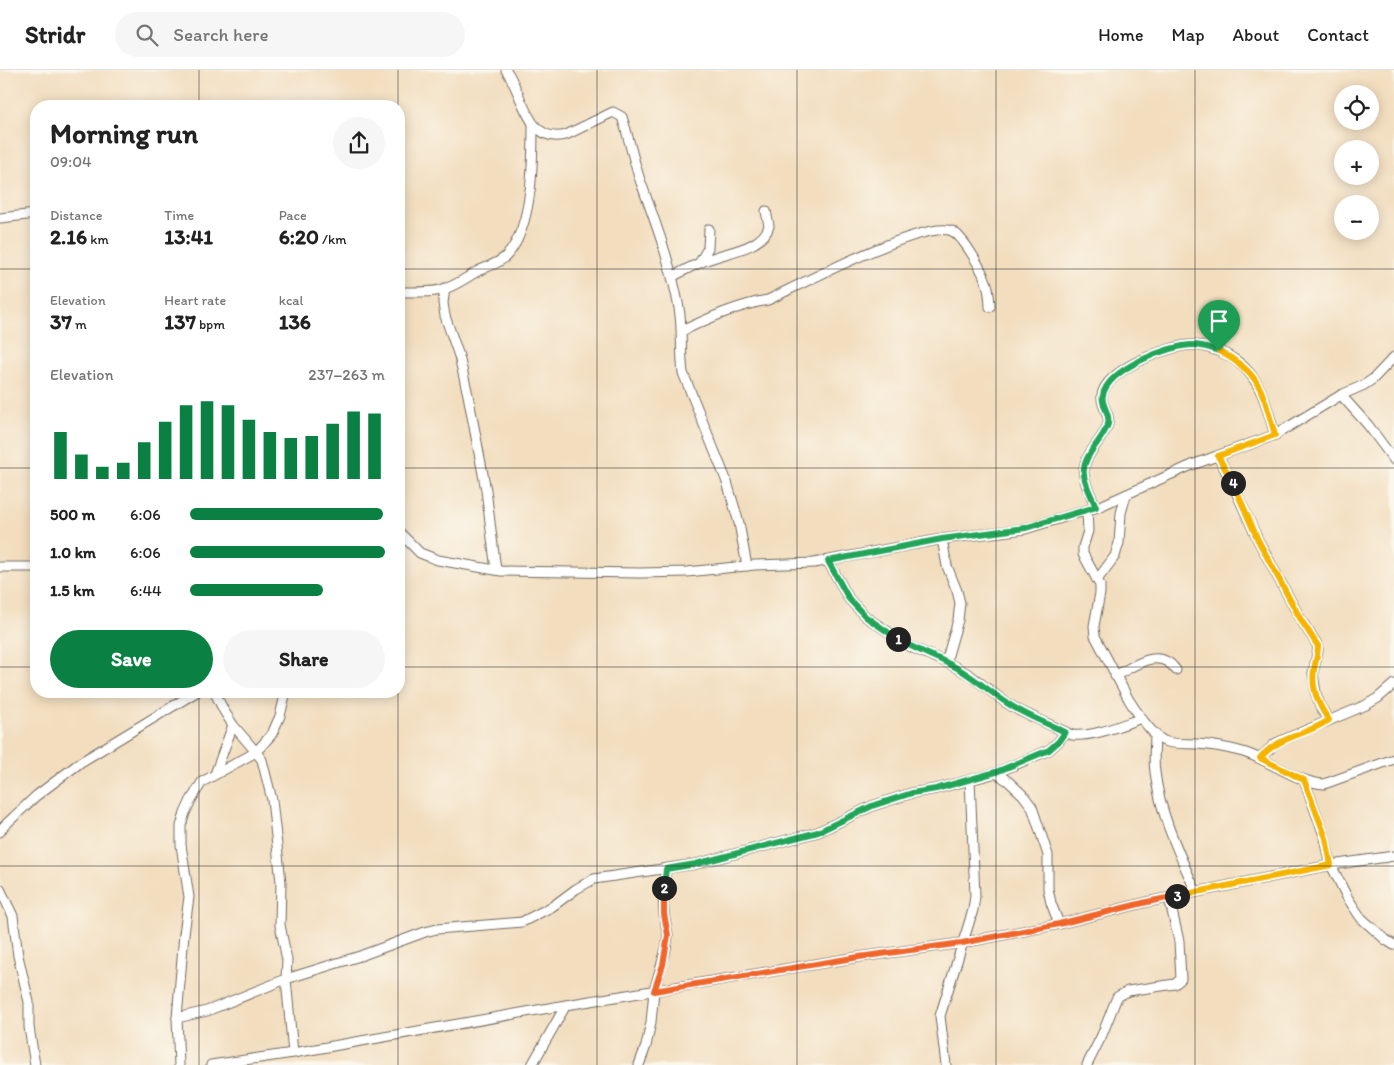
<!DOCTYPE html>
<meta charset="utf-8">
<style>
:root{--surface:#fff;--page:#f6f6f6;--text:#222;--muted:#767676;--line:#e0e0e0;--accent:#0b8043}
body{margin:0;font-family:Itim,sans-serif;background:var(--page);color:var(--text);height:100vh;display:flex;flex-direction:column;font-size:19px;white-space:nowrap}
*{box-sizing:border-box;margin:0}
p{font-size:16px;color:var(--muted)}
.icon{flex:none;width:28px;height:28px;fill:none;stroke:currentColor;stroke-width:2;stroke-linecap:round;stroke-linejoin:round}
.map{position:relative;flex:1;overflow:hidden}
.sheet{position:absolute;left:30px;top:30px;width:375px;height:598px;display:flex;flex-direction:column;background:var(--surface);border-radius:20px;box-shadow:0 2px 12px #0003}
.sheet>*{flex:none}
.fabs{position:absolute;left:1334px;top:15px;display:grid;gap:10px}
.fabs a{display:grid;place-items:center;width:45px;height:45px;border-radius:50%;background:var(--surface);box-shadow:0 2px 12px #0003;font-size:25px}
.pin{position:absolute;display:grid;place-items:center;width:42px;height:42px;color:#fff;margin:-51px -21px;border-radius:50% 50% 50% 0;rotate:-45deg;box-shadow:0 0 5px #0007}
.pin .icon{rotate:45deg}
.km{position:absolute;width:25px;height:25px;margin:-12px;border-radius:50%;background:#222;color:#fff;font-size:14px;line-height:25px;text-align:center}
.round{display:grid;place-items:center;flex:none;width:52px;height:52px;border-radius:26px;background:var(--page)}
.head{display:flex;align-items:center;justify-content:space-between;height:85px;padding:0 20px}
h1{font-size:28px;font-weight:800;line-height:38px}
.figures{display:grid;grid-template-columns:repeat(3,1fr);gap:8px;height:85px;padding:5px 20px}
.figures div{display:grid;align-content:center}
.figures b{font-size:21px;font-weight:800}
.figures small{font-size:14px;font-weight:400}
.figures p{font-size:14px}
.chart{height:140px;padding:10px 20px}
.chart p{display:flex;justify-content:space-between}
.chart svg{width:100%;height:90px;margin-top:5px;stroke:var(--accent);stroke-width:6}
.action{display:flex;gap:10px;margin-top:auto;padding:10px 20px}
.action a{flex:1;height:58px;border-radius:30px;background:var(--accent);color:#fff;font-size:20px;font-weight:800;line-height:58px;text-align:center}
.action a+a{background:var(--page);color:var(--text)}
ul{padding:0 20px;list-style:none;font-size:16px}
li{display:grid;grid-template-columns:80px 60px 1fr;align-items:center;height:38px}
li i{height:12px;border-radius:6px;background:var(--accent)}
header{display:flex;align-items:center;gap:30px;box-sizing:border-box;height:70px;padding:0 25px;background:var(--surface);border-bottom:1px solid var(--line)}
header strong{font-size:24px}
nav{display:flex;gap:28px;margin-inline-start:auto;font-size:18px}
.search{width:350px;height:45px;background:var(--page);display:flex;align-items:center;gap:12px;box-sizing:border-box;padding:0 18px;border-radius:28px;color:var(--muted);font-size:19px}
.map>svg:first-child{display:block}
</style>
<header>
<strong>Stridr</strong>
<div class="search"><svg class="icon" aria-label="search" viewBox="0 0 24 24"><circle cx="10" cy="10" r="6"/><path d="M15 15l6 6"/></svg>Search here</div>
<nav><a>Home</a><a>Map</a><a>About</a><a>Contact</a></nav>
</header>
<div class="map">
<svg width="1394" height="995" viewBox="0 0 1394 995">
<rect width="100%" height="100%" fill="#fbf7ec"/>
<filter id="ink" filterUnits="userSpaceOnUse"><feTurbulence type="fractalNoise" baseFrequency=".02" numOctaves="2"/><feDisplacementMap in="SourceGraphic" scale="10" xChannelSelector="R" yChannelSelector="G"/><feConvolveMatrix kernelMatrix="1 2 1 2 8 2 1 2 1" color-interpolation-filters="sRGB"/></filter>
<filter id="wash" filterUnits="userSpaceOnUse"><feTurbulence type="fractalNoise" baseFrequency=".0096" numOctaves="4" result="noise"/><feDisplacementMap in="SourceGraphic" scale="20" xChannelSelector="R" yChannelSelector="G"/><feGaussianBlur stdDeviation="1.12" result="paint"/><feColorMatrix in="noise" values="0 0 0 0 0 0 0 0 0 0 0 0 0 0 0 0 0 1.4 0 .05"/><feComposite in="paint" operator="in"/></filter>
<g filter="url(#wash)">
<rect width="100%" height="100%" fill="#f2ddbe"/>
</g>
<g filter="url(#ink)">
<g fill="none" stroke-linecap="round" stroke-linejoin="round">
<g stroke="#71695e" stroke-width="11">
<g id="minor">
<path d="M 506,0 C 523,23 527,75 566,65 L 613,42 L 622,47 C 629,68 633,89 640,110 C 655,151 671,194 679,238 C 683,260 680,281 683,303 L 727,412 L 739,453 L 747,496"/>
<path d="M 0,148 L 36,144"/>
<path d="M 700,192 L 708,178 L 709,159"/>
<path d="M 672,207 C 683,201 695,194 707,190 C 725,182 763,179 769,156 L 766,141"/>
<path d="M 445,218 L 443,233 L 445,246 L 459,286 L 468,325 L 486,420 L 496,500"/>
<path d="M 399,222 C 413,222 427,223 441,220 C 454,217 467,207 478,201 C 488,196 501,193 508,184 C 533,155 533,90 533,54"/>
<path d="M 682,261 C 709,248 738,235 768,230 C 797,216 925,149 952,161 C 964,167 985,204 988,218 C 989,224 990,231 990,237"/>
<path d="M 1341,325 L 1368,355 L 1394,390"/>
<path d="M 1218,386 L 1232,413 L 1258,470 L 1301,550 L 1317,574 L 1318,580 L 1313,603 L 1316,624 L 1321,638 L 1329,650"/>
<path d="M 1096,437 C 1092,427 1085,416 1084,405 C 1081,386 1103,371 1108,354 C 1111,344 1100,335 1102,325 C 1107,299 1169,275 1192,275 C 1207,275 1226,283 1238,292 C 1262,310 1267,338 1275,365"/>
<path d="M 1087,440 L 1088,461 L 1083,477 L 1083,484 L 1100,515 L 1100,523 L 1094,556 L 1095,566 L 1129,630 C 1136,641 1152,665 1164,671 C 1174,675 1187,673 1198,674 C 1213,675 1228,678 1243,682 C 1270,690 1295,712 1324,714 L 1394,689"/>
<path d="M 399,462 L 420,483 L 438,490 L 501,501 L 640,503 L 687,502 L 755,495 L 814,493 L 942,469 L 1025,459 L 1098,437 L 1192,395 L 1275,365 L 1341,325 L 1364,315 L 1373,309 L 1394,287"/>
<path d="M 942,469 L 947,496 L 957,521 L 960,533 L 958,550 L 946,592"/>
<path d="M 828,491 L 849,529 L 866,547 L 911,577 L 946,592 L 970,605 L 1005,632 L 1020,641 L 1072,665 C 1095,667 1121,655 1142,648"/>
<path d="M 0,497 L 36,497"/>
<path d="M 1097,510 L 1115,486 L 1119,473 L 1121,443 L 1126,425"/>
<path d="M 1115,606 C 1134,596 1159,576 1176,600"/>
<path d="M 214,621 L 224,641 L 233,655 L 256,682 L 262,690 L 272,730 L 281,812 L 280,855 L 287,890 L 286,909 L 293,983"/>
<path d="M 1155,663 C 1155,676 1153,689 1155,702 C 1160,745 1179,783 1196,822"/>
<path d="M 1260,688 L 1276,673 L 1366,635 L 1378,628 L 1394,614"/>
<path d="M 996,703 L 1008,711 L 1023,725 L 1032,737 L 1048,785 L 1048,819 L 1051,833 L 1059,854"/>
<path d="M 215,704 L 233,655"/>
<path d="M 1304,710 L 1325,768 L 1331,795 L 1347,827 L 1361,848 L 1386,870 L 1394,875"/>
<path d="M 0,762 L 3,757 L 36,726 L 81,692 L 198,621"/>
<path d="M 0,819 L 13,846 L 18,886 L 29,932 L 29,957 L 35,995"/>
<path d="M 177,948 L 207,941 L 286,909 L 360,886 L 425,862 L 437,859 L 522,852 L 553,836 L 576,819 L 594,809 L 696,794 L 818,762 L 872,736 L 912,723 L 936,719 L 996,703 L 1049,680 L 1059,671 L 1065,662"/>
<path d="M 179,995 L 177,948 L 184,864 L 189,827 L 181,775 L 181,756 L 185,743 L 191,730 L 202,712 L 256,682 L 272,664 L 280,646 L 286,621"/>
<path d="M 211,995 L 293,983 L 566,935 L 859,887 L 962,873 L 1059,854 L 1147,832 L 1331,795 L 1394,786"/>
<path d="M 532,995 L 566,935"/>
<path d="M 639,995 L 646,976 L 651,952 L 654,921 L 666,879 L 668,865 L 664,844 L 663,823 L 666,799"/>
<path d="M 946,995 L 940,946 L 973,840 L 975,826 L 970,710"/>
<path d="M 1087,995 L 1102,965 L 1117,927 L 1128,921 L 1175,914 L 1181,909 L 1179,871 L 1169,828"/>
</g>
</g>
<use href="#minor" stroke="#fff" stroke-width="9"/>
</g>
</g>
<g fill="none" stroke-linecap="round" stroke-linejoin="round" filter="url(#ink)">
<g stroke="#fff" stroke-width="10">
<path id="split-1" d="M 898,569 L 866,547 L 849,529 L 828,491 L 942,469 L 1025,458 L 1096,437 C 1092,427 1085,415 1084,405 C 1081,386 1103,371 1108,354 C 1111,343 1100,335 1103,325 C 1108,299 1169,275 1193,275 C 1202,275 1210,278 1219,281"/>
</g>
<g stroke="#fff" stroke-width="10">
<path id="split-2" d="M 664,818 L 666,799 L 696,794 L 818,762 L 872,736 L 912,723 L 936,719 L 996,702 L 1049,680 L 1059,671 L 1065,662 C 1046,653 1025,645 1007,633 C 990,622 975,608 957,598 C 938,587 917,581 898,569"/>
</g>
<g stroke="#fff" stroke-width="10">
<path id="split-3" d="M 664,818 L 664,844 L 668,865 L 663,895 L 654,921 L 859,887 L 962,873 L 1059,854 L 1147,832 L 1177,826"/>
</g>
<g stroke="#fff" stroke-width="10">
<path id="split-4" d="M 1177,826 L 1331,795 L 1326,768 L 1304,710 L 1260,688 C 1279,666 1307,665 1329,650 C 1319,636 1311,618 1314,600 C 1315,592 1318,585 1318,576 L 1301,550 L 1258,470 L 1233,413"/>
</g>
<g stroke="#fff" stroke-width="10">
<path id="split-5" d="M 1219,281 C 1262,304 1262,321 1275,365 L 1218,386 L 1233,413"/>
</g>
<use href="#split-1" stroke="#22a559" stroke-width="6"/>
<use href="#split-2" stroke="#22a559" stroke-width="6"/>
<use href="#split-3" stroke="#f0652b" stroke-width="6"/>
<use href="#split-4" stroke="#f5b400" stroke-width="6"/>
<use href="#split-5" stroke="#f5b400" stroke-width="6"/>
</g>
<path fill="none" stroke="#2b2b2b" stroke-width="1" stroke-opacity="0.55" d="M 199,0 L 199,36M 398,0 L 398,36M 597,0 L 597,995M 797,0 L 797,995M 996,0 L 996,995M 1195,0 L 1195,995M 0,199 L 36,199M 399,199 L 1394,199M 0,398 L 36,398M 399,398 L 1394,398M 0,597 L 36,597M 399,597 L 1394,597M 199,621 L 199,995M 398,621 L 398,995M 0,796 L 1394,796"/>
</svg>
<div class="fabs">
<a><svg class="icon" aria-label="locate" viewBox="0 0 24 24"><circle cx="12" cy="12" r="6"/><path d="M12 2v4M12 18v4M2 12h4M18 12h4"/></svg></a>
<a>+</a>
<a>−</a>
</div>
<div class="pin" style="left:1219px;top:281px;background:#1e9e55"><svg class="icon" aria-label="arrive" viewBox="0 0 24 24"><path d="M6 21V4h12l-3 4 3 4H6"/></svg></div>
<b class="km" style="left:898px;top:569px">1</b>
<b class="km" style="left:664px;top:818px">2</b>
<b class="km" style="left:1177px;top:826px">3</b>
<b class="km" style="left:1233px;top:413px">4</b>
<section class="sheet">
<div class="head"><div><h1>Morning run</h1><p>09:04</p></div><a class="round"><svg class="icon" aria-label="share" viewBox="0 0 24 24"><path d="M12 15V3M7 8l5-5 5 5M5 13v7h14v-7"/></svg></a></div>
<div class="figures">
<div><p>Distance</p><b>2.16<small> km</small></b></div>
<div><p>Time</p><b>13:41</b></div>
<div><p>Pace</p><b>6:20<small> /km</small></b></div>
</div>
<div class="figures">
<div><p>Elevation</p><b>37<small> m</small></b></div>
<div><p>Heart rate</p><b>137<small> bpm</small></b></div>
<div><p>kcal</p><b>136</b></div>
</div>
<div class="chart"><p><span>Elevation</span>237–263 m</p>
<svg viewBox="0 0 160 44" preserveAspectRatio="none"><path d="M5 44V21M15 44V32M25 44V38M35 44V36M45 44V26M55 44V16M65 44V8M75 44V6M85 44V8M95 44V15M105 44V21M115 44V24M125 44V23M135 44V17M145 44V11M155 44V12"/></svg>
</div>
<ul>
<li><b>500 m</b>6:06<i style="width:99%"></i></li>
<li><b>1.0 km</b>6:06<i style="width:100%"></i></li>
<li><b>1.5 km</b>6:44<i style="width:68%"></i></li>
</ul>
<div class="action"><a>Save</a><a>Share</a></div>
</section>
</div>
